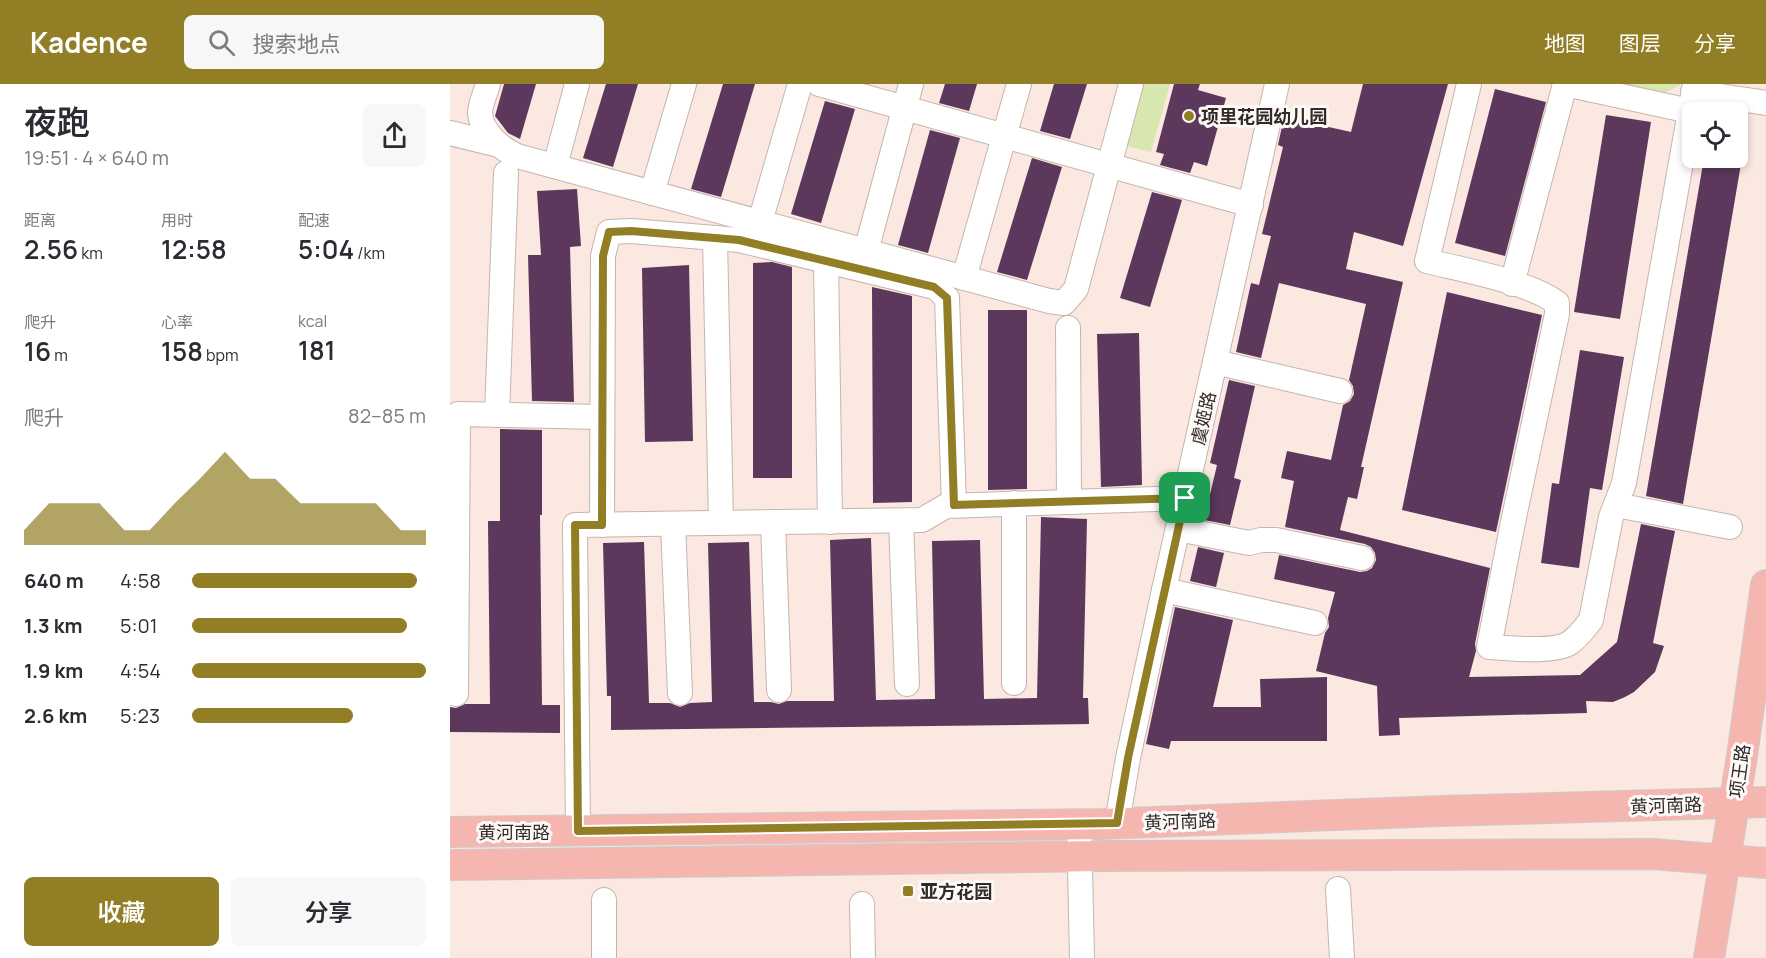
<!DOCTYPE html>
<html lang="zh">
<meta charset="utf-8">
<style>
:root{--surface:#fff;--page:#f7f7f7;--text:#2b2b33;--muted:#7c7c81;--accent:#917e25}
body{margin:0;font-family:Manrope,"Noto Sans SC",sans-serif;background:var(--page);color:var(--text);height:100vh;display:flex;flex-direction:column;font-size:22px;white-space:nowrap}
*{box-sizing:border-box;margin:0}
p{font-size:20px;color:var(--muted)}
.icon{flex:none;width:33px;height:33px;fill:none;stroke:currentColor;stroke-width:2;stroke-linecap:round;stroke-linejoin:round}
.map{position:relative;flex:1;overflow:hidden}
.sheet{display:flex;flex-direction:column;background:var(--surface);width:450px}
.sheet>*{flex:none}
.controls{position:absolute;left:1232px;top:18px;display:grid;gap:12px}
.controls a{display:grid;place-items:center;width:66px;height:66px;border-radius:9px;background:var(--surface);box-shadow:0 3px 9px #0003;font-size:30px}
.pin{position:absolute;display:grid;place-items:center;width:51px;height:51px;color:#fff;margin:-26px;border-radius:12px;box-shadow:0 3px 9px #0006}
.round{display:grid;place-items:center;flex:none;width:63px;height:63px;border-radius:9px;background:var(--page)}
.head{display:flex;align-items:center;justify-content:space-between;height:102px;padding:0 24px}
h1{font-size:33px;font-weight:600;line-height:45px}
.figures{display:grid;grid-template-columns:repeat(3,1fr);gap:9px;height:102px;padding:6px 24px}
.figures div{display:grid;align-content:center}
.figures b{font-size:26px;font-weight:600}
.figures small{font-size:16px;font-weight:400}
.figures p{font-size:16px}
.chart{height:168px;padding:12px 24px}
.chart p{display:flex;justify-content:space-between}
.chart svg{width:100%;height:108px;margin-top:6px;fill:var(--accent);opacity:.7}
.primary-button{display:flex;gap:12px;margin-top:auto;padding:12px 24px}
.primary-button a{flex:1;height:69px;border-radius:9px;background:var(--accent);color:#fff;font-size:24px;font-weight:600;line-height:69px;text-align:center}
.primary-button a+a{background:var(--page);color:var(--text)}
ul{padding:0 24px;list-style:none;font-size:20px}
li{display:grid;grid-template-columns:96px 72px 1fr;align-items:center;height:45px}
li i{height:15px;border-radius:8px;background:var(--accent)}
header{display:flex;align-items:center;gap:36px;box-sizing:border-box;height:84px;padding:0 30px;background:var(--accent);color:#fff}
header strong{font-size:28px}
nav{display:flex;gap:33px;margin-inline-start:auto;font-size:21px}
.search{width:420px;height:54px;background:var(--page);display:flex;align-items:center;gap:15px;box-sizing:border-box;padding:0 21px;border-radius:9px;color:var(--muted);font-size:22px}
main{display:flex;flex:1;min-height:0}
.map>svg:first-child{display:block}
</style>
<header>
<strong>Kadence</strong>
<div class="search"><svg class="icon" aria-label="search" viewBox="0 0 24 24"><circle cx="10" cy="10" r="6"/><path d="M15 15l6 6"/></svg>搜索地点</div>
<nav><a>地图</a><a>图层</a><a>分享</a></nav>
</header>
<main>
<section class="sheet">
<div class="head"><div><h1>夜跑</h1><p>19:51 · 4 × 640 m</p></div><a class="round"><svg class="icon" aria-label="share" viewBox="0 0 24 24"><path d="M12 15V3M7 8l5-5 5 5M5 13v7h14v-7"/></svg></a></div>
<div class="figures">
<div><p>距离</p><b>2.56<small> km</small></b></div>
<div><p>用时</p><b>12:58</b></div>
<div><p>配速</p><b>5:04<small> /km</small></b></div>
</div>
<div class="figures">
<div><p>爬升</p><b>16<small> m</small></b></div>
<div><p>心率</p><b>158<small> bpm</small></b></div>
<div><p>kcal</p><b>181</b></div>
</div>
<div class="chart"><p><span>爬升</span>82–85 m</p>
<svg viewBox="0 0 160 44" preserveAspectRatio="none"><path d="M0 44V38L10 27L20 27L30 27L40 38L50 38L60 27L70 17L80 6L90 17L100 17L110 27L120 27L130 27L140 27L150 38L160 38V44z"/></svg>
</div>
<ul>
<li><b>640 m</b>4:58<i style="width:96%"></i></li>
<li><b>1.3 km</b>5:01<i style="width:92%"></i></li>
<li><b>1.9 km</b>4:54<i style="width:100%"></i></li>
<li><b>2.6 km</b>5:23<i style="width:69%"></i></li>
</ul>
<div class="primary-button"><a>收藏</a><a>分享</a></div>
</section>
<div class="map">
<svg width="1316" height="874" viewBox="0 0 1316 874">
<rect width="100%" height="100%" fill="#fae8e1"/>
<g fill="#d8e6af">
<path d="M 689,0 L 720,0 L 701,68 L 673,61 Z"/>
<path d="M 1159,0 L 1232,0 L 1210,11 Z"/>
</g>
<g fill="#5b385c">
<path d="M 54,0 L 86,0 L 70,55 L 58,49 L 45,32 Z"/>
<path d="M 156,0 L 188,0 L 163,83 L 133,74 Z"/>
<path d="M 273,0 L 305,0 L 271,113 L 241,105 Z"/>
<path d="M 495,0 L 527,0 L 519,27 L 489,19 Z"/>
<path d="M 604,0 L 637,0 L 620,55 L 590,47 Z"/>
<path d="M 724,0 L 750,0 L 748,6 L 776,14 L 757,82 L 744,78 L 740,89 L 710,81 L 714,70 L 706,68 Z"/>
<path d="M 913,0 L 998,0 L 953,162 L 904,148 L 896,185 L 953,198 L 911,383 L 914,383 L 907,415 L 898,413 L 890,446 L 1040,484 L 1025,560 L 1026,567 L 1019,593 L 1130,591 L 1167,558 L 1191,440 L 1225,447 L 1203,559 L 1214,562 L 1205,588 L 1184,608 L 1175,613 L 1163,618 L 1136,617 L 1137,629 L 949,634 L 950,651 L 929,652 L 927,602 L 866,587 L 875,549 L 879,543 L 878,534 L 885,508 L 824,495 L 829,471 L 910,488 L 917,487 L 922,484 L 926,476 L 925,469 L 921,463 L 915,460 L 835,443 L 844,397 L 831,394 L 837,367 L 881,376 L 893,321 L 900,317 L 904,310 L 903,302 L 899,296 L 916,220 L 829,199 L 811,274 L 786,268 L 801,199 L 809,201 L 821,152 L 812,150 L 833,63 L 828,61 L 834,33 L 901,48 Z"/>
<path d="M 1045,5 L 1096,18 L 1055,172 L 1005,159 Z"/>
<path d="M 375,17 L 405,25 L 371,139 L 341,130 Z"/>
<path d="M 1156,31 L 1201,38 L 1170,235 L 1124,228 Z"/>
<path d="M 480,46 L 510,54 L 478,169 L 448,161 Z"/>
<path d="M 582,74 L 612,83 L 577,196 L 547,188 Z"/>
<path d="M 1254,74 L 1292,74 L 1233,420 L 1196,412 Z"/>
<path d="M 127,105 L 131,162 L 120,163 L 124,318 L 82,317 L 78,171 L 91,171 L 87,107 Z"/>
<path d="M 702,108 L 732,116 L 700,223 L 670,214 Z"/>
<path d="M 322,178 L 342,183 L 342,394 L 303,394 L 303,179 Z"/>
<path d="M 239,181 L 243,357 L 195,358 L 192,184 Z"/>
<path d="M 422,203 L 462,212 L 462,418 L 423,419 Z"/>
<path d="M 997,208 L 1092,231 L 1046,448 L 952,426 Z"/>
<path d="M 538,226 L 577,226 L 577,405 L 538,406 Z"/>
<path d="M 689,249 L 692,401 L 651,403 L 647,250 Z"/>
<path d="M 1130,266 L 1174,273 L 1152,406 L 1140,404 L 1129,484 L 1091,479 L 1102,399 L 1109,400 Z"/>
<path d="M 779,296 L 805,302 L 784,394 L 791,396 L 780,441 L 754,436 L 767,381 L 760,379 Z"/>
<path d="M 50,345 L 92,346 L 92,431 L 90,431 L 92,621 L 110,621 L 110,649 L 0,648 L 0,623 L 6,624 L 15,620 L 40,620 L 38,437 L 50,437 Z"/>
<path d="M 591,433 L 637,435 L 633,614 L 638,614 L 639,640 L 161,646 L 161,612 L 157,612 L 153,459 L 194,458 L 199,619 L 220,619 L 230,623 L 240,619 L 262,618 L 258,459 L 299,458 L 304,618 L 321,618 L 329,620 L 337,617 L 384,617 L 380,456 L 421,454 L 426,616 L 485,615 L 482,457 L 530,456 L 534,615 L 587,614 Z"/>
<path d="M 748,463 L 774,469 L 766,503 L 740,497 Z"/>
<path d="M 725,523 L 783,536 L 763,623 L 811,623 L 810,595 L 877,593 L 877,657 L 721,657 L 719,665 L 696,660 Z"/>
</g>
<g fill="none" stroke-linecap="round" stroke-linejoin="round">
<g stroke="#c6b5ae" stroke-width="26">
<g id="minor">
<path d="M 38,0 C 36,8 30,20 30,29 C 31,48 51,65 67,72 L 599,217 L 614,219 L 626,205 L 681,0"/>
<path d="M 369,0 L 801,121"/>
<path d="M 1019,0 L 977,177 C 1013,186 1080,198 1107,219 L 1107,230 L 1062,443 L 1039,563 C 1059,564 1101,569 1118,560 C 1128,554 1135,544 1141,536 L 1161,433 L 1174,399 L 1245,0"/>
<path d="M 1115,0 L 1240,27"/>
<path d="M 1243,8 L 1316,19"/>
<path d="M 0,49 L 49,61"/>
<path d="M 105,82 L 127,0"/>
<path d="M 202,109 L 234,0"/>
<path d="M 310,138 L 350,0"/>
<path d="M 265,154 L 271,439"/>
<path d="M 416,167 L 461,0"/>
<path d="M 376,177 L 380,438"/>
<path d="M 514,194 L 569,0"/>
<path d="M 1062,200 L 1115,0"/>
<path d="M 618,244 L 619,418"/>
<path d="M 765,278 L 890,307"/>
<path d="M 47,331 L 56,89"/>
<path d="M 1166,421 L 1280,443"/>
<path d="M 451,437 L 457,600"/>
<path d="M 323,438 L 329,606"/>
<path d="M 223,440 L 230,609"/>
<path d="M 152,441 L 153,172 L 159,148 L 181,147 L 289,156 L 485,203 L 497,214 L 504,421"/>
<path d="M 728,445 L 799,459 L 811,456 L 826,456 L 912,474"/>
<path d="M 714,506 L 865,539"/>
<path d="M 564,599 L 564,419"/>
<path d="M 6,610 L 8,330 L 152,333"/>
<path d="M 629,739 L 632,874"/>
<path d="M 667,739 L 678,674 L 714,506 L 827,0"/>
<path d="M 128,747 L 125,441 L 472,436 L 496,422 L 735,414"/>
<path d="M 888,805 L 892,874"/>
<path d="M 154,816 L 154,874"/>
<path d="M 412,820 L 413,874"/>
</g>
</g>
<g stroke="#cecccb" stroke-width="32">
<g id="major">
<path d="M 0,748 L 652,740 L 991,727 L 1316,718"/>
<path d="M 0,781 L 652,772 L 1202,770 L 1316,779"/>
<path d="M 1259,874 L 1292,672 L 1316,501"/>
</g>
</g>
<use href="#minor" stroke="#fff" stroke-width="24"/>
<use href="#major" stroke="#f5b6b0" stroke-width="30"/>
</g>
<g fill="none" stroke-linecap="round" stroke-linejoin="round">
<g stroke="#fff" stroke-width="12">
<path id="route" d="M 181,147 L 289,156 L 484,203 L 497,214 L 504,421 L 735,414 L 678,674 L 667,739 L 128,747 L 125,441 L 152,441 L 153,172 L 159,148 Z"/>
</g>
<use href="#route" stroke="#917e25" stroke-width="8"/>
</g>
<g fill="#917e25" stroke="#fcf9f7" stroke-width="2">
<circle cx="739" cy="32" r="6"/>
<rect x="452" y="801" width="12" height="12" rx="3"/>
</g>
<g text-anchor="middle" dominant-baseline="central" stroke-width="6" stroke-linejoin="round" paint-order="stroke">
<g font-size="18" font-weight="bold" fill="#312a27" stroke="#fcf9f7" text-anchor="start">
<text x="751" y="32">项里花园幼儿园</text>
<text x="470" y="807">亚方花园</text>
</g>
<g font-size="18" fill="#312a27" stroke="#fcf9f7">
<text transform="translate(753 334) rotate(-77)">虞姬路</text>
<text transform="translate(1289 687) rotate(-82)">项王路</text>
<text transform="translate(1216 721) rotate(-2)">黄河南路</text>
<text transform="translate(730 737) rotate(-2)">黄河南路</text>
<text x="64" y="748">黄河南路</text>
</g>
</g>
</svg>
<div class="controls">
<a><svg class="icon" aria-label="locate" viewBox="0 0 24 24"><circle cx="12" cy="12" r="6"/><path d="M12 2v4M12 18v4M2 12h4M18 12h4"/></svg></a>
</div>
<div class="pin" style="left:735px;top:414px;background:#1e9e55"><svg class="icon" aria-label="arrive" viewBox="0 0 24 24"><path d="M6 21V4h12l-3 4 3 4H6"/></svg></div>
</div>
</main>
